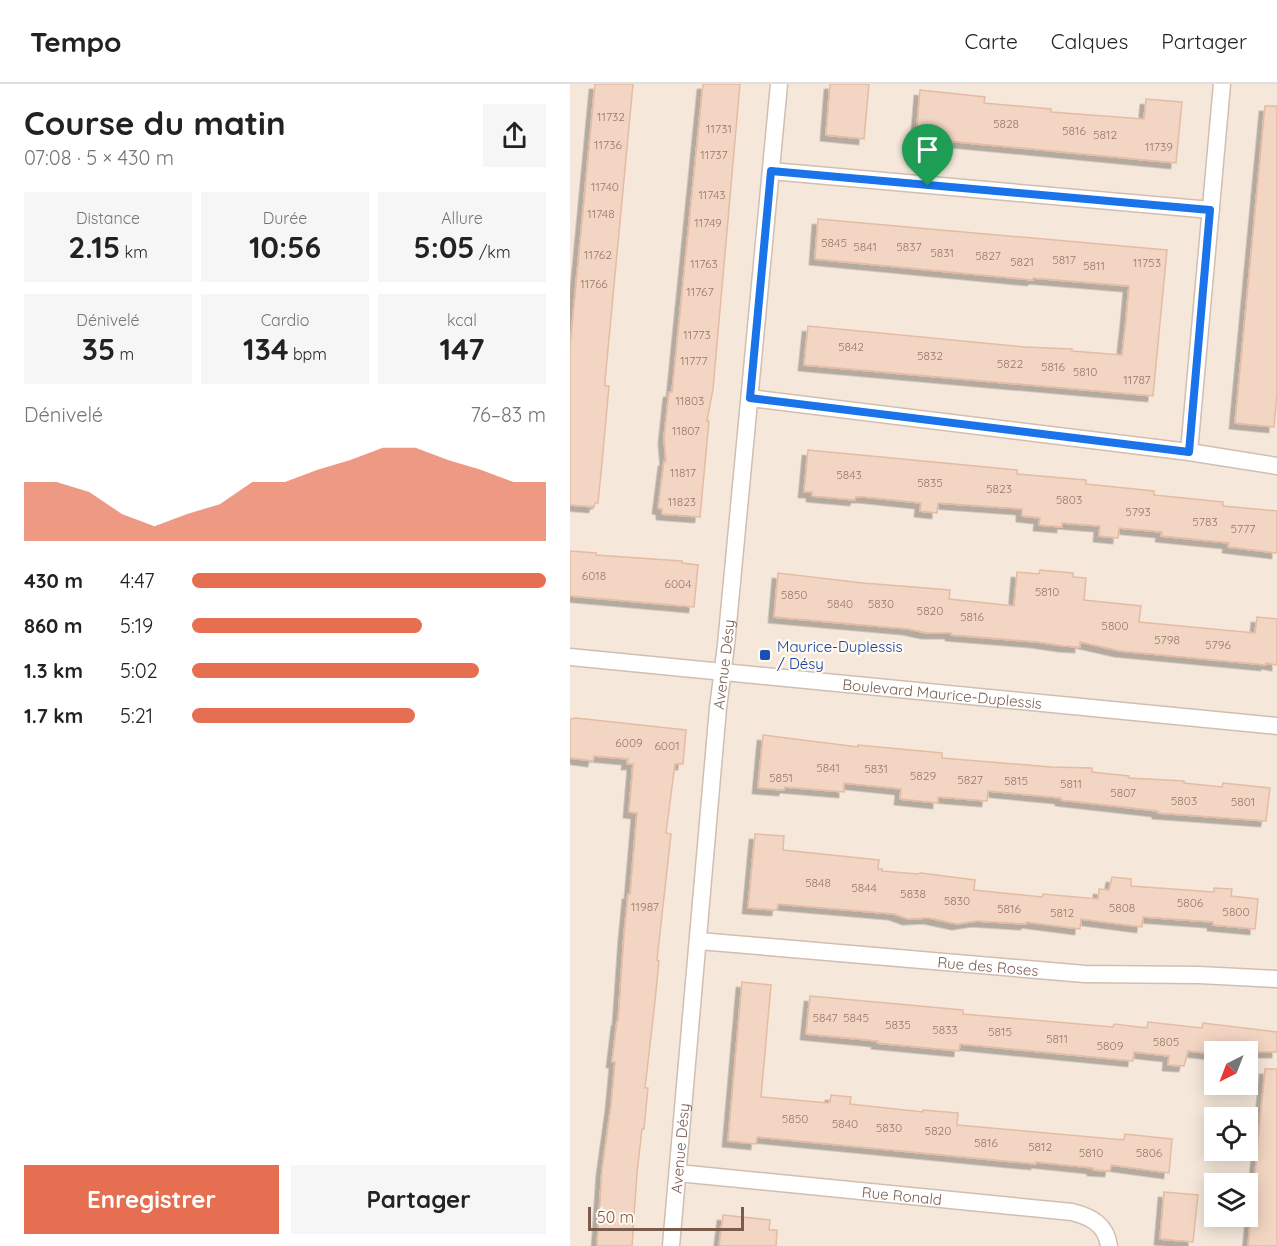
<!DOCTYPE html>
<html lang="fr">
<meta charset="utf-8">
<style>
:root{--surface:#fff;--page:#f6f6f6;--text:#222;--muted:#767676;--line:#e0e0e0;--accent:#e76f51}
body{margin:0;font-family:Quicksand,sans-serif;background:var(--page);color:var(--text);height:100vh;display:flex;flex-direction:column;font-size:22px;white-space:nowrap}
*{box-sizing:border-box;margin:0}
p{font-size:20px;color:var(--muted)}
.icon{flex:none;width:33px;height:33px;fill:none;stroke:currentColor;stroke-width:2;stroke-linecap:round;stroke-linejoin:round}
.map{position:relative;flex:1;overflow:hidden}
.drawer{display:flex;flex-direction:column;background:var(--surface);width:570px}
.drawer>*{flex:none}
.needle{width:39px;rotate:222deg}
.fabs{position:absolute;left:634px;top:957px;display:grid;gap:12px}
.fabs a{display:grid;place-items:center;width:54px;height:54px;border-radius:0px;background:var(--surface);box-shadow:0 3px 15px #0003;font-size:30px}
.scale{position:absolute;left:18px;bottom:15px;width:156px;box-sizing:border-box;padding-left:6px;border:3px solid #7a5c4d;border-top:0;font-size:16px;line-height:21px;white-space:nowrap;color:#7a5c4d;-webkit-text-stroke:4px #fffaf3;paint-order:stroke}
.pin{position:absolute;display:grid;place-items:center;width:51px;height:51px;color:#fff;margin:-62px -26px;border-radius:50% 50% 50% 0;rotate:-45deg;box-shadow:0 0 6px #0007}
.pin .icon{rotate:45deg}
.round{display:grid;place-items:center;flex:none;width:63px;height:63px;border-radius:0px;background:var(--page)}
.overview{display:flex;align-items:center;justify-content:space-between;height:102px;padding:0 24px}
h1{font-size:33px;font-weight:700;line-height:45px}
.figures{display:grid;grid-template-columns:repeat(3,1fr);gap:9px;height:102px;padding:6px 24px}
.figures div{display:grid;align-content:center;border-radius:0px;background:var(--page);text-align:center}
.figures b{font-size:30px;font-weight:700}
.figures small{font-size:16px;font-weight:400}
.figures p{font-size:16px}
.chart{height:168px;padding:12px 24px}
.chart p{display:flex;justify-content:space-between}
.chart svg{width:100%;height:108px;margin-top:6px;fill:var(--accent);opacity:.7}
.primary-button{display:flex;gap:12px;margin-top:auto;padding:12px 24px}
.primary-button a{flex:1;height:69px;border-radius:0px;background:var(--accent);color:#fff;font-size:24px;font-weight:700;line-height:69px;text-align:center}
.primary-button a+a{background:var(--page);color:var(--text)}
ul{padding:0 24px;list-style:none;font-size:20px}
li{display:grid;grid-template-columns:96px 72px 1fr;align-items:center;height:45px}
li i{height:15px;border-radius:8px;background:var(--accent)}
header{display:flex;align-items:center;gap:36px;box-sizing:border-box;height:84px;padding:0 30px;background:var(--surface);border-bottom:2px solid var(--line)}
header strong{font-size:28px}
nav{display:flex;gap:33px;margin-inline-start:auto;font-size:21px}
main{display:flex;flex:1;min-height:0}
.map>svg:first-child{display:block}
</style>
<header>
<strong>Tempo</strong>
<nav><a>Carte</a><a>Calques</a><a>Partager</a></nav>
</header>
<main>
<section class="drawer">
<div class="overview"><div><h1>Course du matin</h1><p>07:08 · 5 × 430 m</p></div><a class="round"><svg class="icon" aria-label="share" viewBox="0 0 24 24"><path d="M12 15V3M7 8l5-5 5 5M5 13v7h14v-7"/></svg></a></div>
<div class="figures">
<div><p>Distance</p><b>2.15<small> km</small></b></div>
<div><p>Durée</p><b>10:56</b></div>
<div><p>Allure</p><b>5:05<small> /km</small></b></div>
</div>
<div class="figures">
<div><p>Dénivelé</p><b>35<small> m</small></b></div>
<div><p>Cardio</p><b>134<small> bpm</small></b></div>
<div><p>kcal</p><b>147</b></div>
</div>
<div class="chart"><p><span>Dénivelé</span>76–83 m</p>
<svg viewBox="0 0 160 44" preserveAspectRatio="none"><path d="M0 44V20L10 20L20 24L30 33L40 38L50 33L60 29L70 20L80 20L90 15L100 11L110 6L120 6L130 11L140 15L150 20L160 20V44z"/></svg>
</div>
<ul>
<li><b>430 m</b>4:47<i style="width:100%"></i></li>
<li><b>860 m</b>5:19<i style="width:65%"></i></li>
<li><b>1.3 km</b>5:02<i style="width:81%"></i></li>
<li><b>1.7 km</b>5:21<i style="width:63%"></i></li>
</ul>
<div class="primary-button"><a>Enregistrer</a><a>Partager</a></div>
</section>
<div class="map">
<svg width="707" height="1162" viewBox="0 0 707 1162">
<defs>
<filter id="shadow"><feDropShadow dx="-5.5" dy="5.5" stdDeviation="0" flood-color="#0004"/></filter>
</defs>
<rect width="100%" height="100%" fill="#fdf6ec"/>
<path fill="#f5e8da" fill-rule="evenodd" d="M 0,0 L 707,0 L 707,1162 L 0,1162 ZM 645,968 L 678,968 L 678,1000 L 645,1000 ZM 645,1034 L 678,1034 L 678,1066 L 645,1066 ZM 645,1100 L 678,1100 L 678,1132 L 645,1132 Z"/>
<g fill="#f3d5c3" stroke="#e6bba3" stroke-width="1.5" filter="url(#shadow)">
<path d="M 25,0 L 63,0 L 35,297 L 35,302 L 39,302 L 32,379 L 28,419 L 25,419 L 24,423 L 0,421 L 0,264 Z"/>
<path d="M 133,0 L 170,0 L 143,305 L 137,337 L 139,337 L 130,433 L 92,430 L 92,425 L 88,424 L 94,377 L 96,378 L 94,354 L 99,308 L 102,308 Z"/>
<path d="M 260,0 L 299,0 L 294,55 L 256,51 Z"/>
<path d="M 350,6 L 415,13 L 414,19 L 481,25 L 481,28 L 574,35 L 576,15 L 612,18 L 606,79 L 346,54 Z"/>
<path d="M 695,22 L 707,22 L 707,310 L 704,343 L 665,339 Z"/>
<path d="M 248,135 L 597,166 L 583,312 L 234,281 L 238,242 L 455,263 L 502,265 L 502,267 L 552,271 L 556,235 L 559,202 L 463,194 L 463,196 L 245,175 Z"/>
<path d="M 238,366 L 447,386 L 447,390 L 516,396 L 516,400 L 584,407 L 584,411 L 653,418 L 653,422 L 707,427 L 707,469 L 658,463 L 659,459 L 591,452 L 592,448 L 549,444 L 548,454 L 529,452 L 530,442 L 492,439 L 492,443 L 469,441 L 470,434 L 452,432 L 452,425 L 368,419 L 367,429 L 350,427 L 351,419 L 294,413 L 286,413 L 285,416 L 242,412 L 242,408 L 234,408 Z"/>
<path d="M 0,467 L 26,469 L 26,471 L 112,477 L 112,479 L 128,481 L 124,523 L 0,512 Z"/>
<path d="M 470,486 L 503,489 L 503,493 L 516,494 L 514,516 L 571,522 L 569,538 L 685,549 L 687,533 L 707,535 L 707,581 L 696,579 L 696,581 L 550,567 L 510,558 L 510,563 L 494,562 L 467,558 L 381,551 L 381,549 L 357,549 L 338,545 L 204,533 L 208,489 L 293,499 L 380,506 L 379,515 L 444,522 L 447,488 L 469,490 Z"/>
<path d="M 6,634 L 116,646 L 113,680 L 105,680 L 96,749 L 101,750 L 87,876 L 89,877 L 85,917 L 75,1004 L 78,1004 L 74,1045 L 72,1045 L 67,1089 L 62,1162 L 27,1162 L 32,1086 L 41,1021 L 45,978 L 42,978 L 47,937 L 48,937 L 54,851 L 58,810 L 60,810 L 67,729 L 59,728 L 63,680 L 57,680 L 58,675 L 24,672 L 23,677 L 0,674 L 0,635 Z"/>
<path d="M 193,651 L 288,663 L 288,661 L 372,669 L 372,674 L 481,683 L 522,684 L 522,688 L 559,692 L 559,694 L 614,697 L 614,699 L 652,703 L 653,699 L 700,704 L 696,737 L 588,729 L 588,727 L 491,716 L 491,714 L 418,707 L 417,717 L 368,713 L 368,719 L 330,715 L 331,705 L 274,699 L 274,708 L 215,703 L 214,706 L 188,704 Z"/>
<path d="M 185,750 L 214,752 L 213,766 L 309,776 L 308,785 L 312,785 L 312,787 L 347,790 L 351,789 L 405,796 L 404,806 L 472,813 L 473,810 L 528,815 L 529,805 L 539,806 L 542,793 L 561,795 L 561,802 L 644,808 L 644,804 L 662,805 L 661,812 L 688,815 L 685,845 L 643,841 L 643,838 L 573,833 L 572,843 L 511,835 L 510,845 L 456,838 L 456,840 L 407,837 L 387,840 L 359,834 L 338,835 L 324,830 L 208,820 L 207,826 L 178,824 Z"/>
<path d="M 172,898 L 201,901 L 191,1013 L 258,1019 L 260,1018 L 261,1011 L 281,1013 L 280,1020 L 353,1028 L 353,1026 L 388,1029 L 387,1041 L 554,1056 L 555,1050 L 602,1055 L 599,1089 L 541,1081 L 540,1087 L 523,1086 L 523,1084 L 466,1078 L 466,1080 L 187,1053 L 186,1060 L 158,1057 Z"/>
<path d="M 240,912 L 393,926 L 393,930 L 543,943 L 544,940 L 577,944 L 578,938 L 632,944 L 633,939 L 707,948 L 707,968 L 645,968 L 645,970 L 618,967 L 614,982 L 598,981 L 599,972 L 564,968 L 563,977 L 390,960 L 389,967 L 307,959 L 308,957 L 236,950 Z"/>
<path d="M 695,985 L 707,985 L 707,1162 L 678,1162 Z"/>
<path d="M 594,1108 L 628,1111 L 623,1158 L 590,1155 Z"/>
<path d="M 153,1131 L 200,1136 L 199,1146 L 207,1146 L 206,1162 L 149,1162 Z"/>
</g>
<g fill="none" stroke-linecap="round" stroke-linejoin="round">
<g stroke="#d1beb0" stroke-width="19">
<g id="minor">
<path d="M 201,87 L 641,126"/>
<path d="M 180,314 L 619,368 L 707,382"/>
<path d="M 619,368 L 652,0"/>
<path id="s1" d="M 0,573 L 707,642"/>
<path id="s2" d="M 129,857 L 515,890 L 629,891 L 707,895"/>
<path id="s3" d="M 108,1089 L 502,1128 C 522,1133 536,1141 539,1162"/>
<path id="s4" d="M 101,1162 L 148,624 L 156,561 L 209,0"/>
</g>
</g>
<use href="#minor" stroke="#fff" stroke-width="16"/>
</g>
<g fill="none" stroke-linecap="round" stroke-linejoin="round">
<g stroke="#fff" stroke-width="12">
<path id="route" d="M 201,87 L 640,126 L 619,368 L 180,314 Z"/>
</g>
<use href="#route" stroke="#1a73e8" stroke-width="8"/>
</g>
<rect fill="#1a4fb4" stroke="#fffaf3" stroke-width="2" x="189" y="565" width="12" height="12" rx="3"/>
<g text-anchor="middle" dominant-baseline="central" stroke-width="4.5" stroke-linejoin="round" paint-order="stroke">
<g font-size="12" fill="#987a6a">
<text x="41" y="32">11732</text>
<text x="436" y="39">5828</text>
<text x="149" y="44">11731</text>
<text x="504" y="46">5816</text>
<text x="535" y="50">5812</text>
<text x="38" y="60">11736</text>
<text x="589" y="62">11739</text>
<text x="144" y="70">11737</text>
<text x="35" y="102">11740</text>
<text x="142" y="110">11743</text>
<text x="31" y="129">11748</text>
<text x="138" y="138">11749</text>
<text x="264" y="158">5845</text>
<text x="295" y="162">5841</text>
<text x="339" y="162">5837</text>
<text x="372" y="168">5831</text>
<text x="28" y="170">11762</text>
<text x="418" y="171">5827</text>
<text x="494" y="175">5817</text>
<text x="452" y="177">5821</text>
<text x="577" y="178">11753</text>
<text x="134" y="179">11763</text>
<text x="524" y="181">5811</text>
<text x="24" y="199">11766</text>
<text x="130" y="207">11767</text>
<text x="127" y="250">11773</text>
<text x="281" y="262">5842</text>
<text x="360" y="271">5832</text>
<text x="124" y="276">11777</text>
<text x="440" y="279">5822</text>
<text x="483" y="282">5816</text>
<text x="515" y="287">5810</text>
<text x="567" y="295">11787</text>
<text x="120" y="316">11803</text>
<text x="116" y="346">11807</text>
<text x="113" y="388">11817</text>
<text x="279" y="390">5843</text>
<text x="360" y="398">5835</text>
<text x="429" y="404">5823</text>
<text x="499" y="415">5803</text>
<text x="112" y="417">11823</text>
<text x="568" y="427">5793</text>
<text x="635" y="437">5783</text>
<text x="673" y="444">5777</text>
<text x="24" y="491">6018</text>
<text x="108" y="499">6004</text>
<text x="477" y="507">5810</text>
<text x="224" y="510">5850</text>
<text x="270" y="519">5840</text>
<text x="311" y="519">5830</text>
<text x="360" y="526">5820</text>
<text x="402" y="532">5816</text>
<text x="545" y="541">5800</text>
<text x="597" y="555">5798</text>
<text x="648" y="560">5796</text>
<text x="59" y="658">6009</text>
<text x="97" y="661">6001</text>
<text x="258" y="683">5841</text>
<text x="306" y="684">5831</text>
<text x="353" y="691">5829</text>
<text x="211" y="693">5851</text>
<text x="400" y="695">5827</text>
<text x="446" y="696">5815</text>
<text x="501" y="699">5811</text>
<text x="553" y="708">5807</text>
<text x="614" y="716">5803</text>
<text x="673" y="717">5801</text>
<text x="248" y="798">5848</text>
<text x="294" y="803">5844</text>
<text x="343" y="809">5838</text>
<text x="387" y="816">5830</text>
<text x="620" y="818">5806</text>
<text x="75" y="822">11987</text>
<text x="552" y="823">5808</text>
<text x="439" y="824">5816</text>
<text x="666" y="827">5800</text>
<text x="492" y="828">5812</text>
<text x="255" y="933">5847</text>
<text x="286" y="933">5845</text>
<text x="328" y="940">5835</text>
<text x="375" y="945">5833</text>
<text x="430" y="947">5815</text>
<text x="487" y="954">5811</text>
<text x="596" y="957">5805</text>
<text x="540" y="961">5809</text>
<text x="225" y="1034">5850</text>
<text x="275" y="1039">5840</text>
<text x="319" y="1043">5830</text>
<text x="368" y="1046">5820</text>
<text x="416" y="1058">5816</text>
<text x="470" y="1062">5812</text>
<text x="521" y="1068">5810</text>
<text x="579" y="1068">5806</text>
</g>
<g font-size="15" fill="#164399" stroke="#fffaf3" text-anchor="start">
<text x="207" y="562">Maurice-Duplessis<tspan x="207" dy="17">/ Désy</tspan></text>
</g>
<g font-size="15" fill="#7a5c4d" stroke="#fffaf3">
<text stroke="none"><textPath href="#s4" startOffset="584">Avenue Désy</textPath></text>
<text stroke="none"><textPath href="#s1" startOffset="374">Boulevard Maurice-Duplessis</textPath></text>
<text stroke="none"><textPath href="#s2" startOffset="290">Rue des Roses</textPath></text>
<text stroke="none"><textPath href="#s4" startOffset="98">Avenue Désy</textPath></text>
<text stroke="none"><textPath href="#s3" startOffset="225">Rue Ronald</textPath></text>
</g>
</g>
</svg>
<div class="fabs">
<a><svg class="needle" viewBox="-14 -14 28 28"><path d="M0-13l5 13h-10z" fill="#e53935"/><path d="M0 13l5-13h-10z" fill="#767676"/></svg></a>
<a><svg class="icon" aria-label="locate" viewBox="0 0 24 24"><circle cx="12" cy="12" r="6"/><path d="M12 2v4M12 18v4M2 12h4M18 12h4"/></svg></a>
<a><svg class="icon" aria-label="layers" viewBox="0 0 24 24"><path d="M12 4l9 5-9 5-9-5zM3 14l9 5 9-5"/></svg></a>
</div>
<div class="scale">50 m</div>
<div class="pin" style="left:358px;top:102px;background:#1e9e55"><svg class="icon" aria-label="arrive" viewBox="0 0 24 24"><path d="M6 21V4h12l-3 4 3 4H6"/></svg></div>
</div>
</main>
